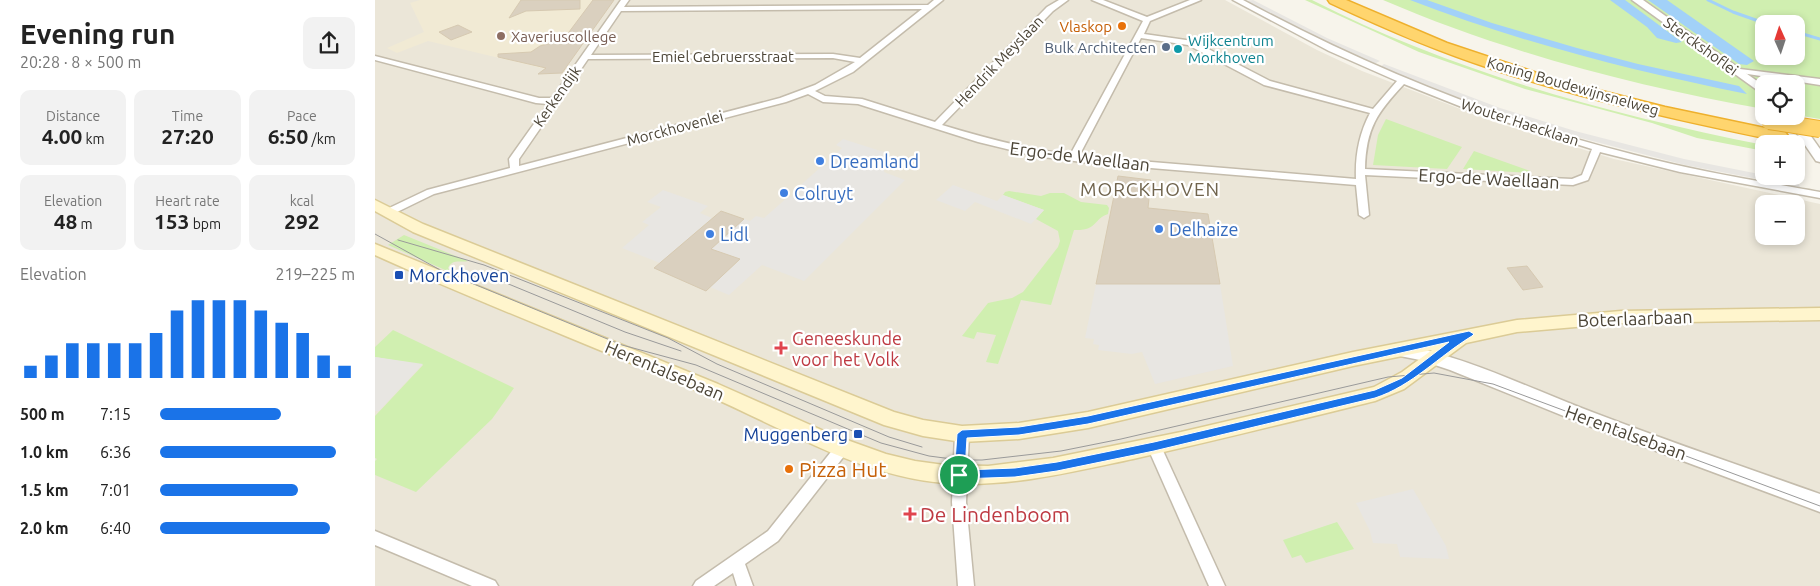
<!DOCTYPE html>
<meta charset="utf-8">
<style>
:root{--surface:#fff;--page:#f2f2f2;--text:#222;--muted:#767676;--accent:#1a73e8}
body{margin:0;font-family:Ubuntu,sans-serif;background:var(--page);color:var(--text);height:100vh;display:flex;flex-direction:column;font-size:19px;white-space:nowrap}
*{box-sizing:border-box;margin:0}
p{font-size:16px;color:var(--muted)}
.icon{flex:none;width:28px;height:28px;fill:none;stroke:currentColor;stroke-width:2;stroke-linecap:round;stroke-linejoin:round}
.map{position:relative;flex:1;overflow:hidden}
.panel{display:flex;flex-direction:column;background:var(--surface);width:375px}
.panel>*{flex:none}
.needle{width:32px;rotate:357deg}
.tools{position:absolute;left:1380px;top:15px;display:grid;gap:10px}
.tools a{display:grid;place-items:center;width:50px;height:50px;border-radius:10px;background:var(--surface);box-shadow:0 2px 8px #0003;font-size:25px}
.pin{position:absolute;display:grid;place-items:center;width:42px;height:42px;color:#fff;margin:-21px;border:2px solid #fff;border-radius:50%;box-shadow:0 1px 5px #0007}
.round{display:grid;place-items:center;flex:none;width:52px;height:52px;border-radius:10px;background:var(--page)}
.head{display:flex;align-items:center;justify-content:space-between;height:85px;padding:0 20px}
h1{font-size:28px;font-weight:600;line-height:38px}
.metrics{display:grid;grid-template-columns:repeat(3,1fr);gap:8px;height:85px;padding:5px 20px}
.metrics div{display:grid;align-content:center;border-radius:10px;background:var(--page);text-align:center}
.metrics b{font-size:21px;font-weight:600}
.metrics small{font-size:14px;font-weight:400}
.metrics p{font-size:14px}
.chart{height:140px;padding:10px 20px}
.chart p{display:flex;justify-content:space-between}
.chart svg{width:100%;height:90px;margin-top:5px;stroke:var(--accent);stroke-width:6}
ul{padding:0 20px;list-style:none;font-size:16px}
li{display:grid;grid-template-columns:80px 60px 1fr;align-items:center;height:38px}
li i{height:12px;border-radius:6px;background:var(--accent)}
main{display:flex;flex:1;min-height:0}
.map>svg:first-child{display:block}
</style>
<main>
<section class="panel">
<div class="head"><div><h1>Evening run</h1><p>20:28 · 8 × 500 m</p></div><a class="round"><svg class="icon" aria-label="share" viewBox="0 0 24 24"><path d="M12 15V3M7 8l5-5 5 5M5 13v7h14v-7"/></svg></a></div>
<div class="metrics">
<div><p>Distance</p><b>4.00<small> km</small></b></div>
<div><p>Time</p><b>27:20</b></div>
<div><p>Pace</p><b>6:50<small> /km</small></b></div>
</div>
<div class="metrics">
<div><p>Elevation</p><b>48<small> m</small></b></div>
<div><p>Heart rate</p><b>153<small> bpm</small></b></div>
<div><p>kcal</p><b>292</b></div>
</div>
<div class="chart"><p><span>Elevation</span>219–225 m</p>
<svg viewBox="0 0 160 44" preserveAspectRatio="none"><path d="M5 44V38M15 44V33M25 44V27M35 44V27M45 44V27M55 44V27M65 44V22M75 44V11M85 44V6M95 44V6M105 44V6M115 44V11M125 44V17M135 44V22M145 44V33M155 44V38"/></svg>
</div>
<ul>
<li><b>500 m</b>7:15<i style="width:62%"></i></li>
<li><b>1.0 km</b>6:36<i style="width:90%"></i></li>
<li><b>1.5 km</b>7:01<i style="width:71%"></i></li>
<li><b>2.0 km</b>6:40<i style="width:87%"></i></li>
</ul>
</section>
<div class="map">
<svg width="1445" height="586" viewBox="0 0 1445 586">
<rect width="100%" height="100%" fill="#f7f4eb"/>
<path fill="#ebe6d8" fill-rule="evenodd" d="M 0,0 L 850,0 L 942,50 L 987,71 L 1119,122 L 1239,159 L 1445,204 L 1445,586 L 0,586 ZM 1389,204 L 1421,204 L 1421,236 L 1389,236 Z"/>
<path fill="#f1ead4" d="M 45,0 L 239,0 L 187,73 L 53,41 L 22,53 L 12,48 L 49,32 L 35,3 Z"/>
<g fill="#d0efb0" fill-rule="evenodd">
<path d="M 930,0 L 937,0 C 1078,72 1234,114 1389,145 L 1389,151 L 1322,138 L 1277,123 L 1150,89 L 1044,52 Z"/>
<path d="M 1008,0 L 1445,0 L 1445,119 L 1421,115 L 1421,84 L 1389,84 L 1389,109 C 1259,86 1129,52 1008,0 ZM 1389,24 L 1421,24 L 1421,56 L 1389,56 Z"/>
<path d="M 1011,119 L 1087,147 L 1072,169 L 998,165 L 1003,135 Z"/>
<path d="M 1099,151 L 1155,171 L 1154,173 L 1088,169 Z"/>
<path d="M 634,191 L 666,196 L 675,193 L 689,193 L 706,202 L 732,205 L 734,208 L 733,214 C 718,219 723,231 699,230 L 676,305 L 646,300 L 623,364 L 611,362 L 621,335 L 602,332 L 599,339 L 587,336 L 613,303 L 637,298 L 648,292 L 683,247 L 685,241 L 683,231 L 661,219 L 669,210 L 628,195 L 630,192 Z"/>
<path d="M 29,235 L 93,261 C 85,263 78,258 73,268 L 77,273 L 13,245 Z"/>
<path d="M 18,330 L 139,388 L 117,419 L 41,492 L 0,475 L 0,461 L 2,459 L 0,458 L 0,416 L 48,365 L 0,357 L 0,347 Z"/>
<path d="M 962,522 L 979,549 L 931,563 L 926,555 L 917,558 L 908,540 Z"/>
</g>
<g fill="#e8e6e2">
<path d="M 878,0 L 952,38 L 1005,61 L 999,64 L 947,41 L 871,1 Z"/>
<path d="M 1009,64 L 1125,108 L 1200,131 L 1309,159 L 1389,175 L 1389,176 L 1422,181 L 1425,187 L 1310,165 L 1198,136 L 1123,112 L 1044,83 L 1005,67 Z"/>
<path d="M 468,139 L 512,153 L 509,172 L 530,180 L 429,281 L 387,265 L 354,295 L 335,287 L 365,260 L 336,249 L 369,219 L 375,221 L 381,216 L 389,218 L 413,197 L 417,197 L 418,192 L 447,166 L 452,166 L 453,161 L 467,148 L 461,145 Z"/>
<path d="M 578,185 L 622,201 L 628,195 L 669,210 L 656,224 L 600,202 L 590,211 L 561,200 Z"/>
<path d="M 288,190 L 333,206 L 325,213 L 337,218 L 285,263 L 247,248 L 274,225 L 267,222 L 286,207 L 272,202 Z"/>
<path d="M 756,283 L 845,284 L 858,366 L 780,384 L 767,352 L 757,354 L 723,350 L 724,345 L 718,344 L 719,339 L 710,338 L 721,284 Z"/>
<path d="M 0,357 L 48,364 L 4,411 L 0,411 Z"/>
<path d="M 1038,489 L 1071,546 L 1074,559 L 1025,557 L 1022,544 L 998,543 L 995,531 L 981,503 Z"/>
</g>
<g fill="#a2d1f8">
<path d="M 1035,0 L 1052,0 L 1117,23 L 1202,48 L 1263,64 L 1364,86 L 1372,94 C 1257,71 1144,42 1035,0 Z"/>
<path d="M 1235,0 L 1250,0 L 1307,42 L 1301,43 L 1282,38 L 1272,27 Z"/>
<path d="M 1273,0 L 1292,0 L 1379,61 L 1372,65 L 1364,64 Z"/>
</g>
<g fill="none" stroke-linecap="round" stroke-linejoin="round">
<g stroke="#a2d1f8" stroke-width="3">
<path d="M 1333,0 L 1358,12 L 1392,24"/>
<path d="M 1421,32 L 1445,39"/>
</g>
</g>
<g fill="#dad0bf" stroke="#d6c9b1">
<path d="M 146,0 L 205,0 L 205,9 L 151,11 L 134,18 Z"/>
<path d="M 218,0 L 239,0 L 187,73 L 163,74 L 171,68 L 123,57 L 123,54 L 156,52 L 165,46 L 188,40 Z"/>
<path d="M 83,25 L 97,32 L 76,40 L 64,32 Z"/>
<path d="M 743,176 L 776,180 L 773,208 L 833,214 L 845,284 L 721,284 Z"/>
<path d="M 346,211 L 369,219 L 336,249 L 365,259 L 331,291 L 279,268 Z"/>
<path d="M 1152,266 L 1168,287 L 1148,290 L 1132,268 Z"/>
</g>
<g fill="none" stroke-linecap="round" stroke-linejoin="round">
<g stroke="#c4bcac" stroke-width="3">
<g id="minor">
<path d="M 246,0 L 254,0 L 249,7 L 553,5 L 559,0 L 568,0 L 478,72 L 440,91 L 450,96 L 487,99 L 560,122 L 672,7 L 684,0 L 693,0 L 678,11 L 567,125 C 610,138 651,149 695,155 L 768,21 L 717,0 L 728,0 L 772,17 L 815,0 L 826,0 L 775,21 L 769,34 L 818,41 L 895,81 L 998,109 L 1022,81 L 954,51 L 858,0 L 868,0 C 992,67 1122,120 1260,155 C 1321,171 1383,181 1445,192 L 1445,198 L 1305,172 L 1225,152 L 1213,180 L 1198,185 L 990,175 L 994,215 L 989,218 L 984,215 L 981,185 L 715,163 L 660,156 L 603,142 L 483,104 L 448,102 L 433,94 L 411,102 L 59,194 L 18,214 L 10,214 L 9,212 L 10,210 L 52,190 L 135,168 L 134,159 L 173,104 L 161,103 L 0,60 L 0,56 L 164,98 L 177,98 ZM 547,9 L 485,58 L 458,54 L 216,55 L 246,11 ZM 766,38 L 813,45 L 889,85 L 995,113 C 984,134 980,156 981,179 L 704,156 ZM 458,58 L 480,62 L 440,85 L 405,98 L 144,166 L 144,159 L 213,59 ZM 1029,84 L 1102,113 L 1217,149 L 1207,175 L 1197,179 L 990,169 C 991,128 1002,113 1029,84 Z"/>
<path d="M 1357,68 L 1445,79 L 1445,85 L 1360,72 L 1357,72 Z"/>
<path d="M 587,428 L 592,430 L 594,434 L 591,502 L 599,586 L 583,586 L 577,502 L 580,434 L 582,430 Z"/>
<path d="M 779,440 L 784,442 L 850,586 L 834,586 L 772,446 L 774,442 Z"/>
<path d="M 468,441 L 473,443 L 475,447 L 473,451 L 403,541 L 370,564 L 378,586 L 362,586 L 358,573 L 339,586 L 318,586 L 321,581 L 393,531 L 463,443 Z"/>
<path d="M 0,531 L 120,581 L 123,586 L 97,586 L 0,545 Z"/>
</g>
</g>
<g stroke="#c4bcac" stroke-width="3">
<g id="tertiary">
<path d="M 1257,0 L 1268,0 L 1389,86 L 1389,95 Z"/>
<path d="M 1421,115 L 1445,149 L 1445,162 L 1441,161 L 1410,116 Z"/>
<path d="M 1021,344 C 1089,355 1153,388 1217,412 C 1292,441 1369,467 1445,494 L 1445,512 L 1206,423 L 1075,370 L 1045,360 L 1015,354 L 1013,350 L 1015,346 Z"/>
</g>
</g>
<g stroke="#dbcb96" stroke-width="3">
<path id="secondary" d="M 0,200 L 48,224 L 519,412 L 548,420 L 587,426 L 644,423 L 713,412 L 978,352 L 1142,320 L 1246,311 L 1445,308 L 1445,320 L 1246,323 L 1142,332 L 1091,343 L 1029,389 L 1000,401 C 919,421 839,441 758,459 C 696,472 633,488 569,483 C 483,476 405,426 327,393 C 218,346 108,304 0,255 L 0,244 L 343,384 L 458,435 L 511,454 L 540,461 L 569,465 L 613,466 L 678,458 L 806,432 L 999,387 L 1027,372 L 1057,350 L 978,366 L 713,428 L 644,439 L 587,442 L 548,436 L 509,425 L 38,232 L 0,211 Z"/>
</g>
<g stroke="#eeb02d" stroke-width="3">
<path id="motorway" d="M 953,0 L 971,0 L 1072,43 L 1183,80 L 1290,107 L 1404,131 L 1410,132 L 1413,136 L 1410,140 L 1404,141 C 1307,121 1211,100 1117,69 C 1061,51 1008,28 955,3 Z"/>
</g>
<use href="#minor" fill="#fff" fill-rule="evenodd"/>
<use href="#tertiary" fill="#fff" fill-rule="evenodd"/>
<use href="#secondary" fill="#fff5cd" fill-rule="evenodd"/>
<use href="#motorway" fill="#ffd56e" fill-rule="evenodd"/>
<g stroke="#9a9a9a" stroke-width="1">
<path d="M 0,234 L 67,271 L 247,345 L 321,365 L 506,443 L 554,456 L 585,460 L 607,460 L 686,451 L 746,439 L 1013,377 L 1059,373 L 1118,384 L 1445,506"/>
<path d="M 23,240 L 109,265 L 293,338 L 342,364 L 514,437 L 547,447"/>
<path d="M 85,270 L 108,280"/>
<path d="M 102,271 L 250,332 L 306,351"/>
</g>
<g stroke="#eeb02d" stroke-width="18" stroke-linecap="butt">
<path id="motorway-bridge" d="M 1394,121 L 1445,129"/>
</g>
<use href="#motorway-bridge" stroke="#ffd56e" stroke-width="16"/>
</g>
<path fill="#1a73e8" stroke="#fff" fill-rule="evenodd" d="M 1094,331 L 1099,334 L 1097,336 C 1064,356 1037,386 1000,398 L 779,451 L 682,471 L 640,477 L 584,479 L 579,475 L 582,434 L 587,430 L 644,427 L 713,416 ZM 1074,342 L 1027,378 L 1000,390 L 779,442 L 682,462 L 640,468 L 590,470 L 592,438 L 644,435 L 713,424 Z"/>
<g fill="#e8710a" stroke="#fff" stroke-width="2">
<circle cx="747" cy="26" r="5"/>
<circle cx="414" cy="469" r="5"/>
</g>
<circle fill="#8d6e63" stroke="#fff" stroke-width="2" cx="126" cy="36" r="5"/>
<circle fill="#5c6f8a" stroke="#fff" stroke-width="2" cx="791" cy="47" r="5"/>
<circle fill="#0f9aa8" stroke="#fff" stroke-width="2" cx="803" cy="49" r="5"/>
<g fill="#3f7fe0" stroke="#fff" stroke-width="2">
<circle cx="445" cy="161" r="5"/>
<circle cx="409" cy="193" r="5"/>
<circle cx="784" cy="229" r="5"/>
<circle cx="335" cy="234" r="5"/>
</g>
<g fill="#1a4fb4" stroke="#fff" stroke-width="2">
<rect x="19" y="270" width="10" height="10" rx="2.5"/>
<rect x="478" y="429" width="10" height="10" rx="2.5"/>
</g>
<g fill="#e0444e" stroke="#fff" stroke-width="2">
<path d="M403.5 340.5h5v5h5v5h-5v5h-5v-5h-5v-5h5z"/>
<path d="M532.5 506.5h5v5h5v5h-5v5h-5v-5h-5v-5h5z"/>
</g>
<g text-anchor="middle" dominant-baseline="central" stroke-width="4.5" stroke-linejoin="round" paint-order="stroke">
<g font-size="15" fill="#c56008" stroke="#fff" text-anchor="end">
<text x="737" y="26">Vlaskop</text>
</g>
<g font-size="15" fill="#785e54" stroke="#fff" text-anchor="start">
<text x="136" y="36">Xaveriuscollege</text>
</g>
<g font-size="15" fill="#0d838f" stroke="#fff" text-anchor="start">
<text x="813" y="40">Wijkcentrum<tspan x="813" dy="17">Morkhoven</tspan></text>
</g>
<g font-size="15" fill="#4c4537" stroke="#fff">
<text transform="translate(1326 46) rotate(36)">Sterckshoflei</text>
<text x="348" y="56">Emiel Gebruersstraat</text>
<text transform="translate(624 61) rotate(-46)">Hendrik Meyslaan</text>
<text transform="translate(1198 86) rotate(16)">Koning Boudewijnsnelweg</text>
<text transform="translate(182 96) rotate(-55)">Kerkendijk</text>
<text transform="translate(1145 122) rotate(18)">Wouter Haecklaan</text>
<text transform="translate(300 128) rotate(-15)">Morckhovenlei</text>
</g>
<g font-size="15" fill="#4e5e75" stroke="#fff" text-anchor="end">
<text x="781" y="47">Bulk Architecten</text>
</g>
<g font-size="18" fill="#4c4537" stroke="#fff">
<text transform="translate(705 156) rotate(7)">Ergo-de Waellaan</text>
<text transform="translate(1114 178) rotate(3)">Ergo-de Waellaan</text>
<text transform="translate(1260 318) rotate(-2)">Boterlaarbaan</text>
<text transform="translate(290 370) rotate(23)">Herentalsebaan</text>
<text transform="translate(1251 432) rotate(20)">Herentalsebaan</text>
</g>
<g font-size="18" fill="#366cbe" stroke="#fff" text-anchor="start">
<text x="455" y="161">Dreamland</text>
<text x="419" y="193">Colruyt</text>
<text x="794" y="229">Delhaize</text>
<text x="345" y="234">Lidl</text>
</g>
<g font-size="18" fill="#164399" stroke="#fff" text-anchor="start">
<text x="34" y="275">Morckhoven</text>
<text x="473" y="434" text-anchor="end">Muggenberg</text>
</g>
<g font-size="18" fill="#be3a42" stroke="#fff" text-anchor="start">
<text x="417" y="338">Geneeskunde<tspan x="417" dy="21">voor het Volk</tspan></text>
</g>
<g font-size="19" letter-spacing="1" fill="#70644d" stroke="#fff">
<text x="775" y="189">MORCKHOVEN</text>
</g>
<g font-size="21" fill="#c56008" stroke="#fff" text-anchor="start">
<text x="424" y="469">Pizza Hut</text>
</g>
<g font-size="21" fill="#be3a42" stroke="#fff" text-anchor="start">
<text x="545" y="514">De Lindenboom</text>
</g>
</g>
</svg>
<div class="tools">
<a><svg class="needle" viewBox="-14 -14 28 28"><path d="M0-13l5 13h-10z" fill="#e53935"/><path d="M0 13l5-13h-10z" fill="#767676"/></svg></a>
<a><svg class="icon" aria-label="locate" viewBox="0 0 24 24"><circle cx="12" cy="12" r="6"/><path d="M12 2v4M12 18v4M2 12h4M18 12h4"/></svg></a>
<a>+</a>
<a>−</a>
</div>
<div class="pin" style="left:584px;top:475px;background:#1e9e55"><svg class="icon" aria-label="arrive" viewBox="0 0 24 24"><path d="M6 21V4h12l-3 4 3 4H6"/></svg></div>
</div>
</main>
